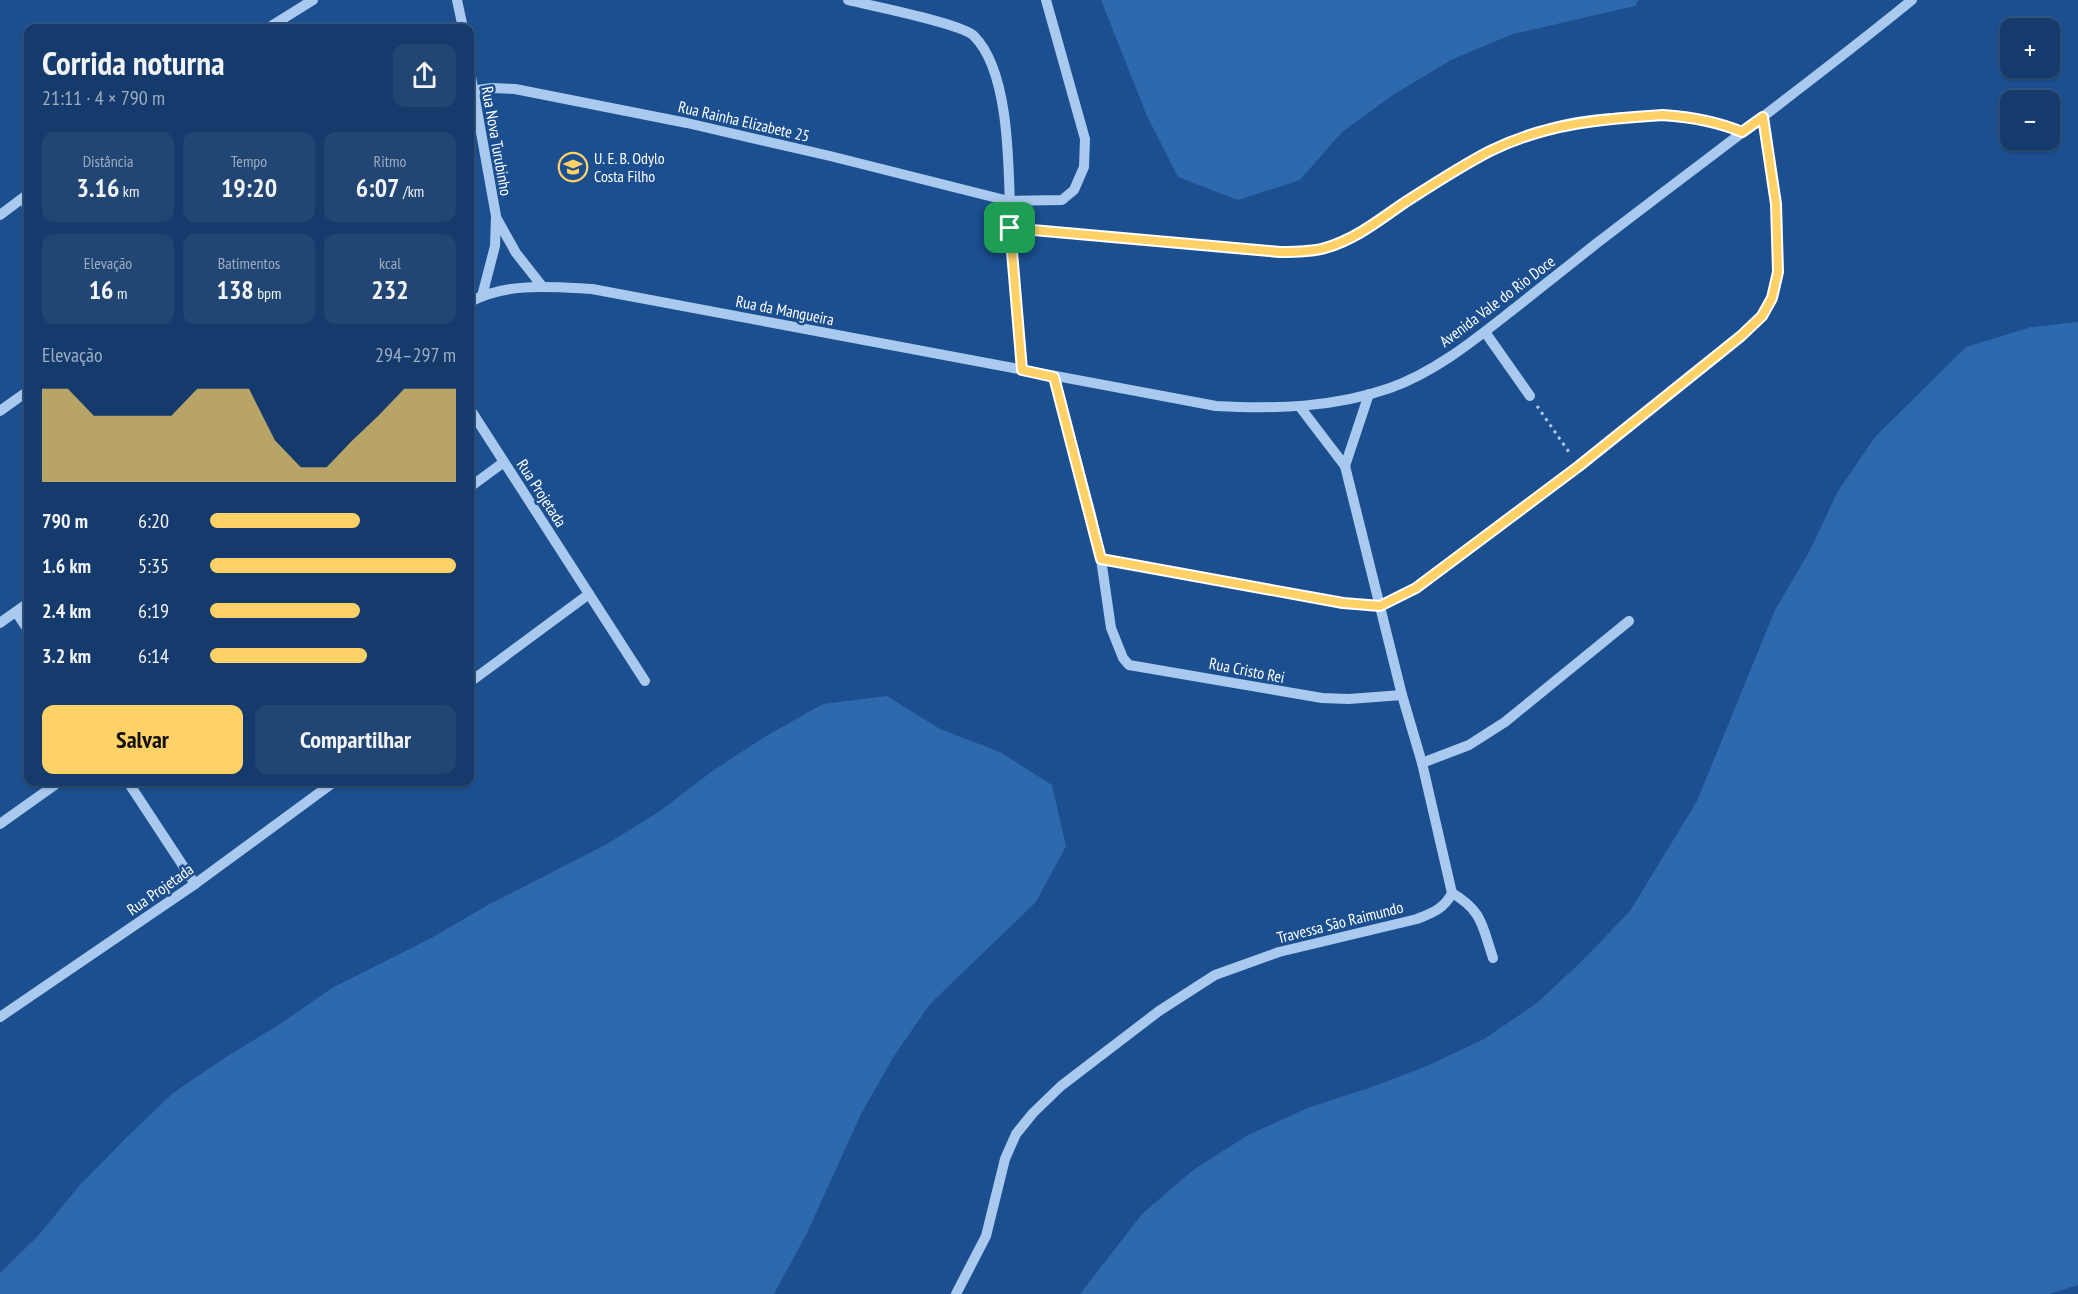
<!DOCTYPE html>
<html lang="pt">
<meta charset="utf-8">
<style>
:root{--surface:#143b6b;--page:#214673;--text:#f1f3f6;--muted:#9dadc1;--line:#33557e;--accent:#ffd166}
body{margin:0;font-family:"PT Sans Narrow",sans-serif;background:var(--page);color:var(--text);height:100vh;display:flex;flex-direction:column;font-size:22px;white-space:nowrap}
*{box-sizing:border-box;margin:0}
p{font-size:20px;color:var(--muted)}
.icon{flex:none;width:33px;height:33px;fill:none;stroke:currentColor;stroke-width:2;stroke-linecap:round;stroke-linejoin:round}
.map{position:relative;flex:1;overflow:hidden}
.details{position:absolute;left:24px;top:24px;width:450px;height:762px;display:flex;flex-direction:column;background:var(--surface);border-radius:12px;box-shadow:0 2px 4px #0004,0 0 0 2px var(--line)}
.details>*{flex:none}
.tools{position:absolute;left:2000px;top:18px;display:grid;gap:12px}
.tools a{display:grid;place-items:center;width:60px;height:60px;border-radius:12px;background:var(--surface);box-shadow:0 2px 4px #0004,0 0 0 2px var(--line);font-size:30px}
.pin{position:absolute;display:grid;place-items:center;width:51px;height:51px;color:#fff;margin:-26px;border-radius:12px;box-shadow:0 3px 9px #0006}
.round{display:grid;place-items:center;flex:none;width:63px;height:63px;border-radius:12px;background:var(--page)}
.headline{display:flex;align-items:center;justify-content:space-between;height:102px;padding:0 18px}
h1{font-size:33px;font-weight:700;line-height:45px}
.stats{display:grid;grid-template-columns:repeat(3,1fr);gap:9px;height:102px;padding:6px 18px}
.stats div{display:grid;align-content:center;border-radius:12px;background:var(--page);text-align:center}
.stats b{font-size:26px;font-weight:700}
.stats small{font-size:16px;font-weight:400}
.stats p{font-size:16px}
.chart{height:168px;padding:12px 18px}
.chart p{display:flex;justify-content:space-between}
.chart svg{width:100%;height:108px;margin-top:6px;fill:var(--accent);opacity:.7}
.cta{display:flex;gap:12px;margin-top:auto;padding:12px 18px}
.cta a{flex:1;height:69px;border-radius:12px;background:var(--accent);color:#111;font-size:24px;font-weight:700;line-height:69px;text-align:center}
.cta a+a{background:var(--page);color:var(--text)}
ul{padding:0 18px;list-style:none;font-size:20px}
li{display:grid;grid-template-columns:96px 72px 1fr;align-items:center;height:45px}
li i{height:15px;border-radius:8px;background:var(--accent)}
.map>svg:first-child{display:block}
</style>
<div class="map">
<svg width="2078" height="1294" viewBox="0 0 2078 1294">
<rect width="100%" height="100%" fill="#1b4f8f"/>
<g fill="#2e69ad">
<path d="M 1101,0 L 1638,0 L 1635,6 L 1513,34 L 1451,60 L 1393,95 L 1342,132 L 1300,180 L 1238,200 L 1178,177 L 1147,116 Z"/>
<path d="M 2078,322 L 2078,1285 L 2049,1294 L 1080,1294 L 1142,1214 L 1193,1170 L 1248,1135 L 1310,1107 L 1369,1088 L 1427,1066 L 1484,1039 L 1537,1003 L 1584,959 L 1630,911 L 1697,801 L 1775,610 L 1809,552 L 1838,491 L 1875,437 L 1966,347 L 2031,327 Z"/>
<path d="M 887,696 L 940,729 L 1000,752 L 1052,785 L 1066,846 L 1036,902 L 930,1004 L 894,1056 L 861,1114 L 807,1233 L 774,1294 L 0,1294 L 0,1273 L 38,1236 L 80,1185 L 127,1137 L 173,1093 L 226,1057 L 280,1024 L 332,988 L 433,937 L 488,905 L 607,844 L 660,811 L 711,772 L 766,736 L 823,704 Z"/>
</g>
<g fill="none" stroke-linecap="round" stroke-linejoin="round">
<path stroke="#a9c9ee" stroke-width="3" stroke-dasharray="3 4.5" stroke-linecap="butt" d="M 1537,406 L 1571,455"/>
<g stroke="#a9c9ee" stroke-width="10">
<path d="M 457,0 L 463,28"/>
<path d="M 848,0 C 871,6 961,23 974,36 C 1014,76 1008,188 1011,243 C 1014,285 1020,327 1022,370"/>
<path d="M 268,28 L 313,0"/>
<path d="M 470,71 L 496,216 L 495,246 L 482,296"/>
<path d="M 470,91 L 492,88 L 515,89 L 687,123 L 830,156 L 1009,201 L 1062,200 L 1074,190 L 1084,167 L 1085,139 L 1046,0"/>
<path d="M 25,197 L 28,213"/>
<path d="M 0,215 L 28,194"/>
<path d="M 497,219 L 516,253 L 542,286"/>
<path d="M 1010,228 L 1280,252 C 1295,252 1311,252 1325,248 C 1356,239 1378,220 1404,203 C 1416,195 1427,188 1439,181 C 1475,159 1512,138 1554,127 C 1579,120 1605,118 1631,117 C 1672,114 1703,116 1742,132"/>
<path d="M 470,302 C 506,282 552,287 592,289 L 1216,406 C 1275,409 1333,408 1390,388 C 1438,371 1479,336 1519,305 C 1545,284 1571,264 1597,243 C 1702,162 1809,84 1912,0"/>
<path d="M 1485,332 L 1530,396"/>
<path d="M 1054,377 L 1091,515 L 1101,559 L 1111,628 L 1123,658 L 1129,665 L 1322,698 L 1349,699 L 1402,695"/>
<path d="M 470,409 L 645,681"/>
<path d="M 0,411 L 28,391"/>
<path d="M 1345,466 L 1369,394"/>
<path d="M 470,487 L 504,462"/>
<path d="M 1101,559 L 1343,603 L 1380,606 L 1416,588 L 1579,466 L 1741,336 L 1762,316 L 1772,298 L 1778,272 L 1776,204 L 1763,117"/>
<path d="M 16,612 L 28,630"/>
<path d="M 0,623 L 28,603"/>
<path d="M 470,682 L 589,594"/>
<path d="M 1422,763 L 1469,745 L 1505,722 L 1629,621"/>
<path d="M 128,782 L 195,884"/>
<path d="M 0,824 L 59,782"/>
<path d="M 1452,893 C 1483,911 1482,926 1493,958"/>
<path d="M 0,1017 L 195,884 L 334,782"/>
<path d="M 956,1294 L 986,1236 L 1005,1159 L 1016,1134 L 1033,1113 L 1061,1086 L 1159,1011 L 1215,975 L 1279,952 L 1417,919 C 1432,913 1444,909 1452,893 L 1422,763 L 1402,695 L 1345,466 L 1300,407"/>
</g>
</g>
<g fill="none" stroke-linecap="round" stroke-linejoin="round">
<g stroke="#fff" stroke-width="12">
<path id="route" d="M 1663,115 C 1691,117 1716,121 1742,132 L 1763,117 L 1776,204 L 1778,272 L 1772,298 L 1762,316 L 1741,336 L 1579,466 L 1416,588 L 1380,606 L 1343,603 L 1101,559 L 1054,377 L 1022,370 L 1010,228 L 1280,252 C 1295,252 1311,252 1325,248 C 1356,239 1379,220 1404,203 C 1432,185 1461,166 1490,151 C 1547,123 1601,119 1663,115 Z"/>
</g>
<use href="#route" stroke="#ffd166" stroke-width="8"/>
</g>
<defs>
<g id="school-ring" transform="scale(1.5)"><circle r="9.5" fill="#1b4f8f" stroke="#ffd166" stroke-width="1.5"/><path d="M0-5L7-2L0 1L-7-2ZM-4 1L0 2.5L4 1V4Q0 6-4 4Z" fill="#ffd166"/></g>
</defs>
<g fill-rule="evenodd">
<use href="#school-ring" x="573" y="167"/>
</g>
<g text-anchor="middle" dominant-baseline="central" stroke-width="5" stroke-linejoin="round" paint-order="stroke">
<g font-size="16" fill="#fff" stroke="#1b4f8f">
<text transform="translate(744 121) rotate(13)">Rua Rainha Elizabete 25</text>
<text transform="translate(497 141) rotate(80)">Rua Nova Turubinho</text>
<text transform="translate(1497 301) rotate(-37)">Avenida Vale do Rio Doce</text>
<text transform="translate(785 310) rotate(11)">Rua da Mangueira</text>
<text transform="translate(542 493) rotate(57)">Rua Projetada</text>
<text transform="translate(1247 670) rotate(11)">Rua Cristo Rei</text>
<text transform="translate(160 889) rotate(-35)">Rua Projetada</text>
<text transform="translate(1340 922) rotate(-14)">Travessa São Raimundo</text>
</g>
<g font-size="16" fill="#fff" stroke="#1b4f8f" text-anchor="start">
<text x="594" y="158">U. E. B. Odylo<tspan x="594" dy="18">Costa Filho</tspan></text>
</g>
</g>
</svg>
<div class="tools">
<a>+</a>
<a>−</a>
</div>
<div class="pin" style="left:1010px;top:228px;background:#1e9e55"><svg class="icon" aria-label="arrive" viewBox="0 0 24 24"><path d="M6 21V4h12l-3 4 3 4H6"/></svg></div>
<section class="details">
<div class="headline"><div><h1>Corrida noturna</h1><p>21:11 · 4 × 790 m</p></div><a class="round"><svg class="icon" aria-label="share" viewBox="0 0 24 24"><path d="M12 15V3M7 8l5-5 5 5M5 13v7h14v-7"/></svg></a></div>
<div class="stats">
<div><p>Distância</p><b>3.16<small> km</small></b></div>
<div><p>Tempo</p><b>19:20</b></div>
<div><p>Ritmo</p><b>6:07<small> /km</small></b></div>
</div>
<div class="stats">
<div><p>Elevação</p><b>16<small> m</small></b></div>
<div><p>Batimentos</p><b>138<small> bpm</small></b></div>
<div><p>kcal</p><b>232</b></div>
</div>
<div class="chart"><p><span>Elevação</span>294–297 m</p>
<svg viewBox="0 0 160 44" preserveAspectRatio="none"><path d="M0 44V6L10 6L20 17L30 17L40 17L50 17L60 6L70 6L80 6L90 27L100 38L110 38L120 27L130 17L140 6L150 6L160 6V44z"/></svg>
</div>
<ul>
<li><b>790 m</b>6:20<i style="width:61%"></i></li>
<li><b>1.6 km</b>5:35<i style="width:100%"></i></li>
<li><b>2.4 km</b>6:19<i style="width:61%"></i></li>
<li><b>3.2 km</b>6:14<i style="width:64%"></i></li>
</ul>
<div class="cta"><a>Salvar</a><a>Compartilhar</a></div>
</section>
</div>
